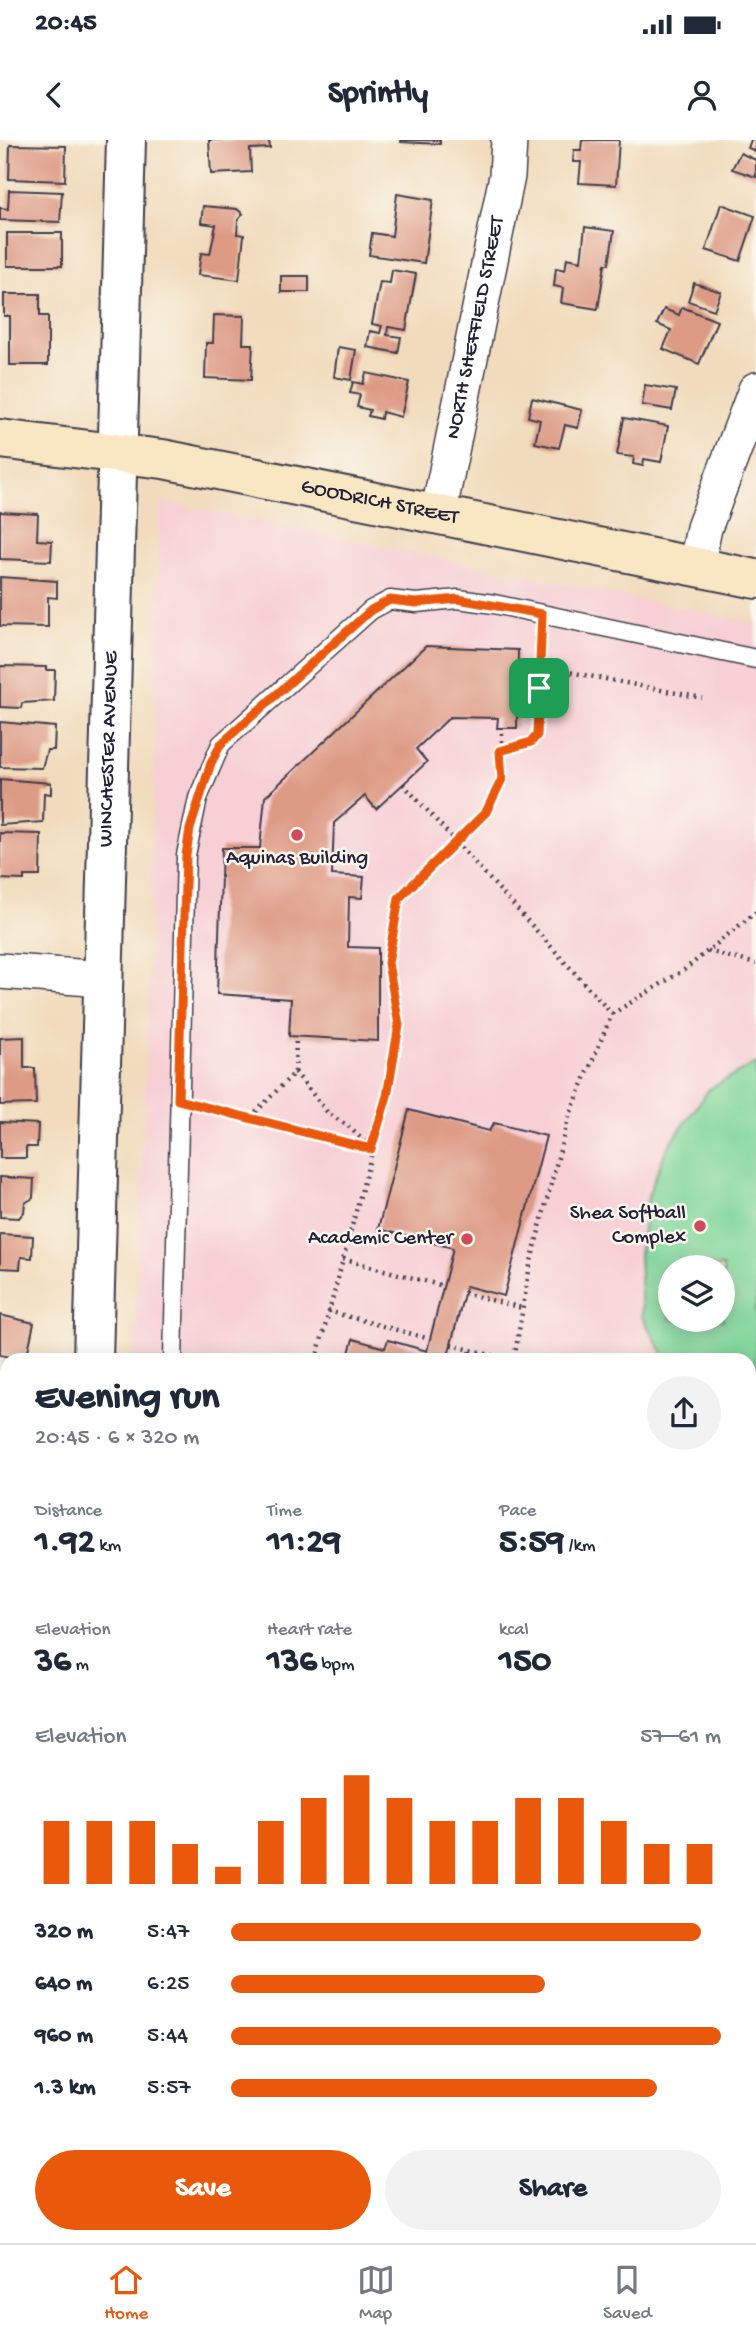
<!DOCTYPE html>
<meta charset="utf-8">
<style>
:root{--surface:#fff;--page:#f2f2f3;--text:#1f2937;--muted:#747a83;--line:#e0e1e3;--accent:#ea580c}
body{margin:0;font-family:"Gochi Hand",sans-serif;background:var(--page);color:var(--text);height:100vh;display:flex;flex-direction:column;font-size:26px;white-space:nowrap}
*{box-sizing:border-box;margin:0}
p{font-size:23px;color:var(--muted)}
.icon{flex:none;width:38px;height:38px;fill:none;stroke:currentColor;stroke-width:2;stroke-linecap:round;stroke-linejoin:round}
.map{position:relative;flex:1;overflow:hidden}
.sheet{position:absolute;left:0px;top:1213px;width:756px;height:891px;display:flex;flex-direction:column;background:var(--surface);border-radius:21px 21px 0 0;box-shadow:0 4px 18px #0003}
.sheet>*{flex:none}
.controls{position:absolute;left:658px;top:1115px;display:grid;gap:14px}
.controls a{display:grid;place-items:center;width:77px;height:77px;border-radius:50%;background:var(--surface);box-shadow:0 4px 18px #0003;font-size:35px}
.pin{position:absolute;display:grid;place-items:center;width:60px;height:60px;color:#fff;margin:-30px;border-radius:14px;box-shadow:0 4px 10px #0006}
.round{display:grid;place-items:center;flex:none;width:74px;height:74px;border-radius:37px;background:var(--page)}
.headline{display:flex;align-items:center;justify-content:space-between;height:119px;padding:0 35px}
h1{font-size:38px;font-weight:700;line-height:52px}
.metrics{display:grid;grid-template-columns:repeat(3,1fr);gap:10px;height:119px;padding:7px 35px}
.metrics div{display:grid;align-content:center}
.metrics b{font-size:35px;font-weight:700}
.metrics small{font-size:19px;font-weight:400}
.metrics p{font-size:19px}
.chart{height:196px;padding:14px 35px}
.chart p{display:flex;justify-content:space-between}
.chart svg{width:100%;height:126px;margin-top:7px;stroke:var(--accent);stroke-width:6}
.button{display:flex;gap:14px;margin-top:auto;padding:14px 35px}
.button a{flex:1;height:80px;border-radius:42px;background:var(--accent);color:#fff;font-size:28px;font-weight:700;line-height:80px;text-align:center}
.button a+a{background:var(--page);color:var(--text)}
ul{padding:0 35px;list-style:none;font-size:23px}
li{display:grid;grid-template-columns:112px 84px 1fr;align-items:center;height:52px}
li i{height:18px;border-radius:9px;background:var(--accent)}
.status{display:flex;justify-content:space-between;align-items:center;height:49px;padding:0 35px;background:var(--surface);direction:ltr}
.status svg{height:19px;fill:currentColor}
header{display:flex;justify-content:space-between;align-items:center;height:91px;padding:0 35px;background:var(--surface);font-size:32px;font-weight:700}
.menu{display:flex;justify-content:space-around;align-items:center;height:98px;border-top:2px solid var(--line);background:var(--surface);font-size:19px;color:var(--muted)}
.menu a{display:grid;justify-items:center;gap:4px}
.menu .selected{color:var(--accent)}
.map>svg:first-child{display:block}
</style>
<div class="status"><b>20:45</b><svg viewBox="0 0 49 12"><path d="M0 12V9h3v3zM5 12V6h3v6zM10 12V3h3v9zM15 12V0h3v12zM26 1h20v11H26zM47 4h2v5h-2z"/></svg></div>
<header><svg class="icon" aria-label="back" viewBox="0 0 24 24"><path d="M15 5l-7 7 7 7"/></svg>Sprintly<svg class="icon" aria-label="person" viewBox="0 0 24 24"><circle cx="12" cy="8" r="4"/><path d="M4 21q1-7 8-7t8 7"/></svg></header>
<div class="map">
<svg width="756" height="2103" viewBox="0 0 756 2103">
<rect width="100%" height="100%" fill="#fbf7ec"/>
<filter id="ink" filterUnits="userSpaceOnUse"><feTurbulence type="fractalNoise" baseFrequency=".0143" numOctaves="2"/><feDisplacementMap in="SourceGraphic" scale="14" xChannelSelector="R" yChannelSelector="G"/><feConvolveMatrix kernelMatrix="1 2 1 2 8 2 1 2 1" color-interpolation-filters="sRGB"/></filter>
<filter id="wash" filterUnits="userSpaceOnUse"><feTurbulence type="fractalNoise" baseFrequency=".00686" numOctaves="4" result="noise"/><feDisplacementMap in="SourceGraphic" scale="28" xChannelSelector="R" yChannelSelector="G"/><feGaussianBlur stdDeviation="1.57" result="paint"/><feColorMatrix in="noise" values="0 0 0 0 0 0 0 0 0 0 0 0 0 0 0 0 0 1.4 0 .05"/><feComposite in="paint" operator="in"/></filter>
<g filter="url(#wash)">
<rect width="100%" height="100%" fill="#f1dbbc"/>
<path fill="#f7cfd5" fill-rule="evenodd" d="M 160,361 L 756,483 L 756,2103 L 0,2103 L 0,1809 L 7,1785 L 7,2096 L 749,2096 L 749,1220 L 134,1220 L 149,835 ZM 670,1127 L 723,1127 L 723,1180 L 670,1180 Z"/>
<path fill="#7ed599" stroke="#507c6a" stroke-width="2" fill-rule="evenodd" d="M 756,923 L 756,1295 L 749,1299 L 749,1220 L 667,1220 L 642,1177 L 639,1115 L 648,1056 L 666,1010 L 709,949 ZM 670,1127 L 723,1127 L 723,1180 L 670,1180 Z"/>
<g id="blocks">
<g fill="#dd9a84">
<path d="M 209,0 L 269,0 L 270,8 L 250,9 L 251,32 L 211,34 Z"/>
<path d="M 401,0 L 440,0 L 440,4 L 401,2 Z"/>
<path d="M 582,0 L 619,0 L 616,45 L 579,43 L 581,22 L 573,22 L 574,10 L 581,10 Z"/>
<path d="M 751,0 L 756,0 L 756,11 L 748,8 Z"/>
<path d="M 10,5 L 66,6 L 65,41 L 9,39 Z"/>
<path d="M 740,13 L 756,20 L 756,37 L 732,29 Z"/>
<path d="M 9,50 L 62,52 L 60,82 L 0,80 L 0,68 L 8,69 Z"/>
<path d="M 397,54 L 433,60 L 424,123 L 369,115 L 372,93 L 392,96 Z"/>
<path d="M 721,64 L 755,76 L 740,121 L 706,110 Z"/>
<path d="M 203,66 L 237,69 L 243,74 L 238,80 L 237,94 L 244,95 L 239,140 L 198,135 L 201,113 L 210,114 L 216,85 L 201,83 Z"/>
<path d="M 585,87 L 614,91 L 609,124 L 605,124 L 598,169 L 561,163 L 563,148 L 554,146 L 556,128 L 565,130 L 567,118 L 581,121 Z"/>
<rect x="7" y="93" width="55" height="33"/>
<path d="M 392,130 L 416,134 L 406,190 L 388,187 L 387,195 L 401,197 L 398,213 L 367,207 L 370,191 L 380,193 L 382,186 L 372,184 L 380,142 L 390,143 Z"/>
<rect x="281" y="136" width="28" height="16"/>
<path d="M 694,143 L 721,152 L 714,170 L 688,161 Z"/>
<path d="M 4,154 L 40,154 L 40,176 L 48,176 L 48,225 L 10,225 L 10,176 L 4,176 Z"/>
<path d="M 682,167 L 717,181 L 699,224 L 663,209 L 671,190 L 657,184 L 664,169 L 679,175 Z"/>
<path d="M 214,175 L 244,176 L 243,204 L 253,204 L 251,240 L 205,238 L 206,203 L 213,203 Z"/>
<path d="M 338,207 L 356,210 L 351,240 L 334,237 Z"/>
<path d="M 366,233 L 409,242 L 401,277 L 382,272 L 381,279 L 368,276 L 370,270 L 357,267 L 360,255 L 350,253 L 353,242 L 363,244 Z"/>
<path d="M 645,245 L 676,250 L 672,270 L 642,265 Z"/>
<path d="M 532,258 L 582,270 L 578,288 L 565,285 L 559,308 L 535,303 L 540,280 L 528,277 Z"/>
<path d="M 624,278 L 668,286 L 661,322 L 644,319 L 643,326 L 633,324 L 634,317 L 617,315 Z"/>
<path d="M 0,372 L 38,374 L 37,400 L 52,401 L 51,421 L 0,419 Z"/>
<path d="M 0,437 L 57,441 L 57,458 L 48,457 L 48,487 L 0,486 Z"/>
<path d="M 426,506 L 518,510 L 517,588 L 497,588 L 498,578 L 450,577 L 416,609 L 427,622 L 376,669 L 365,656 L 334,683 L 332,735 L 364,737 L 362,758 L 349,757 L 348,807 L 378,808 L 378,901 L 289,896 L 291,859 L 217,854 L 222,708 L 260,708 L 265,657 Z"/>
<path d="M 0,526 L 46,527 L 46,530 L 55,530 L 54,561 L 22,563 L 21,568 L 0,567 Z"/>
<path d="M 0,582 L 55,587 L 54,610 L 47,610 L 42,628 L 0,627 Z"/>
<path d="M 0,639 L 51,643 L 51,654 L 44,653 L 43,682 L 0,685 Z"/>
<path d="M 0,693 L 41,694 L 40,736 L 24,736 L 24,740 L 0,739 Z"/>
<path d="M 24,897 L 24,928 L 35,928 L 36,964 L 0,965 L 0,898 Z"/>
<path d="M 409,970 L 489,991 L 494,983 L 546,996 L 504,1156 L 466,1146 L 447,1220 L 347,1220 L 353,1199 L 385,1208 L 388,1200 L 427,1211 L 453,1108 L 378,1089 Z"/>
<path d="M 0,982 L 38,984 L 37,1007 L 26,1007 L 26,1018 L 0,1018 Z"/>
<path d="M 0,1037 L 34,1039 L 33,1058 L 25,1063 L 24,1072 L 19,1078 L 0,1077 Z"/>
<path d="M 0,1094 L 33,1096 L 32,1118 L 21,1117 L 20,1129 L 0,1128 Z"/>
<path d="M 0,1175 L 34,1183 L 26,1220 L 0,1215 Z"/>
<path d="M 0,1287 L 7,1288 L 7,1339 L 0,1337 Z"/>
<path d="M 755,1544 L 756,1726 L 750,1746 L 749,1560 Z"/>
<path d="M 115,2096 L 506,2096 L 504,2103 L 113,2103 Z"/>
</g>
</g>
</g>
<g filter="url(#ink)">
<use href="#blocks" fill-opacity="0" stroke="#413e4e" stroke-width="2"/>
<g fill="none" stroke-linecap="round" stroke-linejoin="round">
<g stroke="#413e4e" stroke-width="21">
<g id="service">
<path d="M 173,1220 L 186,715 L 198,658 L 221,604 L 371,470 L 390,460 L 416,463 L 458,459 L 494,464 L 756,519"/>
<path d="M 749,1460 L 756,1460"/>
<path d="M 749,1793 L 756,1785"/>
<path d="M 749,1949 L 756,1943"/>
<path d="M 19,2103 L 20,2096"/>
<path d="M 602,2103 L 603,2096"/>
</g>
</g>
<g stroke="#413e4e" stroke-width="38">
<g id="minor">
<path id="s1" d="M 438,375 L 507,36 L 509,0"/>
<path d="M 696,427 L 704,388 L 756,250"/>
<path d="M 0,831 L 103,839"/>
<path d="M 0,1383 L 7,1385"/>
</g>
</g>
<g stroke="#413e4e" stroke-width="42">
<g id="tertiary">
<path id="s2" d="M 93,1220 L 126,0"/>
<path d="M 0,1646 L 7,1621"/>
</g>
</g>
<g stroke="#413e4e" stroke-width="42">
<g id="secondary">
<path id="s3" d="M 0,299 L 163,319 L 756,439"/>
</g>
</g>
<g stroke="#413e4e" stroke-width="4.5" stroke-dasharray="2 5" stroke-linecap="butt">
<path d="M 518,548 L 551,546 L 559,530 L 702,558"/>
<path d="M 500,611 L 531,602 L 537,595 L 541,497"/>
<path d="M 403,644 L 457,703 L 486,672 L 502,639 L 502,588"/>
<path d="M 708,811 L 756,824"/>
<path d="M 612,874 L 684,830 L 756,772"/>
<path d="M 295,932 L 328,973 L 348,986 L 371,1008"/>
<path d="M 203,966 L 371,1009"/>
<path d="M 251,977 L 295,932 L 296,896"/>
<path d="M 343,1119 L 443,1146"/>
<path d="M 464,1153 L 522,1168"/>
<path d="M 328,1171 L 430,1199"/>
<path d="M 451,1205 L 511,1220"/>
<path d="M 316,1220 L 387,956 L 399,885 L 388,823 L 399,758 L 457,703 L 612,874 L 568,979 L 530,1125 L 514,1220"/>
<path d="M 469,1220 L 471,1209"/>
<path d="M 749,1323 L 756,1322"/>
<path d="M 69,2096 L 71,2096"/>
</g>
<use href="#service" stroke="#fff" stroke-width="18"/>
<use href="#minor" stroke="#fff" stroke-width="35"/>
<use href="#tertiary" stroke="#fff" stroke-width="38"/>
<use href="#secondary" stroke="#f9e7c3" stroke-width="38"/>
</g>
</g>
<g fill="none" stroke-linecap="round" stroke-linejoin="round" filter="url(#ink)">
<g stroke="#fff" stroke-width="14">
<path id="route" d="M 458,459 L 542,474 L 537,595 L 531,602 L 500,611 L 502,639 L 486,672 L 399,758 L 388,823 L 399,885 L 387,956 L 371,1009 L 178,960 L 186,715 L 190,689 L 211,623 L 221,604 L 371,470 L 390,460 L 416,463 Z"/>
</g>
<use href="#route" stroke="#ea580c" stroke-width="9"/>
</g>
<g fill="#d1495b" stroke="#fbf7ec" stroke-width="2.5">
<circle cx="297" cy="695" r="7"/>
<circle cx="700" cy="1086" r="7"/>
<circle cx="467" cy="1099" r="7"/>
</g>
<g text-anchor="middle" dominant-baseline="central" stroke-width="5" stroke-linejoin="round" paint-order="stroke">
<g font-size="21" fill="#22223b" stroke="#fbf7ec">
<text stroke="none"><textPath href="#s1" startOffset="191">NORTH SHEFFIELD STREET</textPath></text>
<text stroke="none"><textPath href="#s3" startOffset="385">GOODRICH STREET</textPath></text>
<text stroke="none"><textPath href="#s2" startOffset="611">WINCHESTER AVENUE</textPath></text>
</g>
<g font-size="21" fill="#22223b" stroke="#fbf7ec" text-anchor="end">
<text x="297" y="719" text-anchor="middle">Aquinas Building</text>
<text x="686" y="1074">Shea Softball<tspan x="686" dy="24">Complex</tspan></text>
<text x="453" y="1099">Academic Center</text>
</g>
</g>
</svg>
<div class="controls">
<a><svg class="icon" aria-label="layers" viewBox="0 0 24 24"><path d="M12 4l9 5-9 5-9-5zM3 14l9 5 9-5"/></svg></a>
</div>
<div class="pin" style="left:539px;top:548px;background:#1e9e55"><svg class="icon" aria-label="arrive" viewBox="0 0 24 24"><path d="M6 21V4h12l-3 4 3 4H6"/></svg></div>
<section class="sheet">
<div class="headline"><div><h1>Evening run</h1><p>20:45 · 6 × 320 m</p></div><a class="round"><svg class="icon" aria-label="share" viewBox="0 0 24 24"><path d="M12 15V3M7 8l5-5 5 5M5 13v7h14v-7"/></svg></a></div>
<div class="metrics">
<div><p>Distance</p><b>1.92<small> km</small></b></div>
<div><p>Time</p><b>11:29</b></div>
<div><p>Pace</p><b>5:59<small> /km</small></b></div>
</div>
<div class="metrics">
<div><p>Elevation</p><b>36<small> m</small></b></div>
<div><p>Heart rate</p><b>136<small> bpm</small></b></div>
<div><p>kcal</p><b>150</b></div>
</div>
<div class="chart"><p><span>Elevation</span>57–61 m</p>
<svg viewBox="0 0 160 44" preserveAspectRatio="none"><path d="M5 44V22M15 44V22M25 44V22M35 44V30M45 44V38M55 44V22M65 44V14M75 44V6M85 44V14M95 44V22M105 44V22M115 44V14M125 44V14M135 44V22M145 44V30M155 44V30"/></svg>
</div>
<ul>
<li><b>320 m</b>5:47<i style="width:96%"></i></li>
<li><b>640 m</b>6:25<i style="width:64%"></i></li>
<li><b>960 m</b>5:44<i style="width:100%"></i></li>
<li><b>1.3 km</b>5:57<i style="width:87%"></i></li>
</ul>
<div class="button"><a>Save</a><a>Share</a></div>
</section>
</div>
<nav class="menu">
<a class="selected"><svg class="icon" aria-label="home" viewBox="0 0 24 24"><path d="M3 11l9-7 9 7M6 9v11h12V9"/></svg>Home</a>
<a><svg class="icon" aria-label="map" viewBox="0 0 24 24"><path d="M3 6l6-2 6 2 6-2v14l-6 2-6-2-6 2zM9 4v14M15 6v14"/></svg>Map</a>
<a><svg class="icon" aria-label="saved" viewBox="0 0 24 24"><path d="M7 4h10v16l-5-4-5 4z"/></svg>Saved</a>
</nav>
